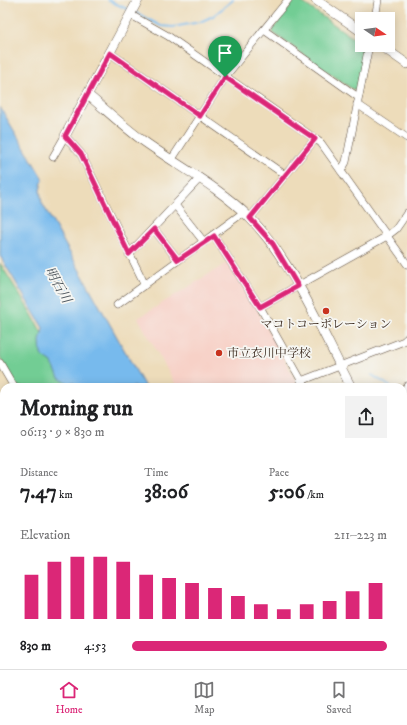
<!DOCTYPE html>
<meta charset="utf-8">
<style>
:root{--surface:#fff;--page:#f2f2f2;--text:#202124;--muted:#757577;--line:#e0e0e0;--accent:#db2777}
body{margin:0;font-family:"IM FELL DW Pica","Noto Serif JP",serif;background:var(--page);color:var(--text);height:100vh;display:flex;flex-direction:column;font-size:15px;white-space:nowrap}
*{box-sizing:border-box;margin:0}
p{font-size:13px;color:var(--muted)}
.icon{flex:none;width:22px;height:22px;fill:none;stroke:currentColor;stroke-width:2;stroke-linecap:round;stroke-linejoin:round}
.map{position:relative;flex:1;overflow:hidden}
.drawer{position:absolute;left:0px;top:383px;width:407px;height:286px;display:flex;flex-direction:column;background:var(--surface);border-radius:12px 12px 0 0;box-shadow:0 2px 10px #0003}
.drawer>*{flex:none}
.needle{width:26px;rotate:103deg}
.buttons{position:absolute;left:355px;top:12px;display:grid;gap:8px}
.buttons a{display:grid;place-items:center;width:40px;height:40px;border-radius:0px;background:var(--surface);box-shadow:0 2px 10px #0003;font-size:20px}
.pin{position:absolute;display:grid;place-items:center;width:34px;height:34px;color:#fff;margin:-41px -17px;border-radius:50% 50% 50% 0;rotate:-45deg;box-shadow:0 0 4px #0007}
.pin .icon{rotate:45deg}
.round{display:grid;place-items:center;flex:none;width:42px;height:42px;border-radius:0px;background:var(--page)}
.summary{display:flex;align-items:center;justify-content:space-between;height:68px;padding:0 20px}
h1{font-size:22px;font-weight:700;line-height:30px}
.figures{display:grid;grid-template-columns:repeat(3,1fr);gap:6px;height:68px;padding:4px 20px}
.figures div{display:grid;align-content:center}
.figures b{font-size:20px;font-weight:700}
.figures small{font-size:11px;font-weight:400}
.figures p{font-size:11px}
.chart{height:112px;padding:8px 20px}
.chart p{display:flex;justify-content:space-between}
.chart svg{width:100%;height:72px;margin-top:4px;stroke:var(--accent);stroke-width:6}
ul{padding:0 20px;list-style:none;font-size:13px}
li{display:grid;grid-template-columns:64px 48px 1fr;align-items:center;height:30px}
li i{height:10px;border-radius:5px;background:var(--accent)}
.dock{display:flex;justify-content:space-around;align-items:center;height:56px;border-top:1px solid var(--line);background:var(--surface);font-size:11px;color:var(--muted)}
.dock a{display:grid;justify-items:center;gap:2px}
.dock .current{color:var(--accent)}
.map>svg:first-child{display:block}
</style>
<div class="map">
<svg width="407" height="669" viewBox="0 0 407 669">
<rect width="100%" height="100%" fill="#f6f6f2"/>
<filter id="ink" filterUnits="userSpaceOnUse"><feTurbulence type="fractalNoise" baseFrequency=".025" numOctaves="2"/><feDisplacementMap in="SourceGraphic" scale="8" xChannelSelector="R" yChannelSelector="G"/><feConvolveMatrix kernelMatrix="1 2 1 2 8 2 1 2 1" color-interpolation-filters="sRGB"/></filter>
<filter id="wash" filterUnits="userSpaceOnUse"><feTurbulence type="fractalNoise" baseFrequency=".012" numOctaves="4" result="noise"/><feDisplacementMap in="SourceGraphic" scale="16" xChannelSelector="R" yChannelSelector="G"/><feGaussianBlur stdDeviation="0.9" result="paint"/><feColorMatrix in="noise" values="0 0 0 0 0 0 0 0 0 0 0 0 0 0 0 0 0 1.4 0 .05"/><feComposite in="paint" operator="in"/></filter>
<g filter="url(#wash)">
<rect width="100%" height="100%" fill="#eddcba"/>
<path fill="#f7d1c7" d="M 227,263 L 256,307 L 299,387 L 177,387 L 138,318 Z"/>
<g fill="#72cd94" stroke="#567c59">
<path d="M 295,0 L 299,0 L 366,47 L 357,90 L 352,89 L 273,33 L 273,29 Z"/>
<path d="M 0,263 L 31,313 L 72,387 L 18,387 L 0,357 Z"/>
</g>
<g fill="#77baed" stroke="#597286">
<path d="M 0,107 L 43,179 L 40,190 L 42,203 L 145,387 L 76,387 L 73,382 L 69,384 L 59,378 L 52,363 L 41,355 L 40,341 L 43,328 L 0,256 Z"/>
<path d="M 235,665 L 308,665 L 311,669 L 238,669 Z"/>
</g>
<g fill="none" stroke-linecap="round" stroke-linejoin="round">
<g stroke="#77baed" stroke-width="2">
<path d="M 108,0 L 129,10"/>
<path d="M 135,12 L 161,26 L 173,27 L 200,22 L 213,16 L 233,0"/>
<path d="M 372,375 L 391,387"/>
</g>
</g>
</g>
<g filter="url(#ink)">
<g fill="none" stroke-linecap="round" stroke-linejoin="round">
<g stroke="#564535" stroke-width="8">
<g id="minor">
<path d="M 131,15 L 168,36 L 321,143 L 407,264"/>
<path d="M 375,19 L 378,0"/>
<path d="M 264,30 L 358,97"/>
<path d="M 110,53 L 285,175"/>
<path d="M 357,104 L 407,138"/>
<path d="M 53,157 L 65,136 L 81,154 L 145,285"/>
<path d="M 172,159 L 225,77 L 288,0"/>
<path d="M 341,171 L 346,162 L 369,45"/>
<path d="M 175,205 L 204,242"/>
<path d="M 250,218 L 315,139"/>
<path d="M 154,229 L 178,260"/>
<path d="M 214,236 L 260,307 L 305,387"/>
<path d="M 129,254 L 200,178"/>
<path d="M 117,305 L 244,212"/>
<path d="M 260,307 L 387,236 L 396,229 L 407,213"/>
<path d="M 0,363 L 14,387"/>
<path d="M 301,381 L 404,341 L 407,338"/>
<path d="M 403,392 L 407,386"/>
<path d="M 0,421 L 4,421"/>
<path d="M 4,473 L 4,476"/>
<path d="M 0,526 L 4,517"/>
<path d="M 403,581 L 407,578"/>
<path d="M 403,589 L 407,594"/>
<path d="M 403,643 L 407,640"/>
<path d="M 0,648 L 4,650"/>
<path d="M 43,665 L 53,669"/>
<path d="M 169,665 L 172,669"/>
<path d="M 212,665 L 214,669"/>
<path d="M 334,665 L 337,669"/>
<path d="M 15,669 L 17,665"/>
<path d="M 73,669 L 75,665"/>
<path d="M 138,669 L 139,665"/>
<path d="M 198,669 L 204,665"/>
<path d="M 362,669 L 368,665"/>
</g>
</g>
<g stroke="#564535" stroke-width="10">
<g id="tertiary">
<path d="M 316,0 L 362,32"/>
<path d="M 380,45 L 407,64"/>
<path d="M 88,95 C 106,110 123,126 142,140 C 178,166 218,186 250,218 C 292,260 323,334 351,387"/>
<path d="M 65,136 L 138,0"/>
</g>
</g>
<g stroke="#564535" stroke-width="12">
<g id="secondary">
<path d="M 403,470 L 407,464"/>
<path d="M 251,669 L 257,665"/>
</g>
</g>
<use href="#minor" stroke="#fff" stroke-width="7"/>
<use href="#tertiary" stroke="#fff" stroke-width="9"/>
<use href="#secondary" stroke="#fde4d0" stroke-width="11"/>
</g>
</g>
<g fill="none" stroke-linecap="round" stroke-linejoin="round" filter="url(#ink)">
<g stroke="#fff" stroke-width="8">
<path id="route" d="M 110,53 L 200,116 L 225,77 L 315,139 L 250,218 L 273,244 L 298,286 L 260,307 L 214,236 L 178,260 L 154,229 L 129,254 L 81,154 L 65,136 Z"/>
</g>
<use href="#route" stroke="#db2777" stroke-width="5"/>
</g>
<g fill="#c8321e" stroke="#f6f6f2" stroke-width="1.5">
<circle cx="326" cy="311" r="4"/>
<circle cx="219" cy="353" r="4"/>
</g>
<g text-anchor="middle" dominant-baseline="central" stroke-width="3.5" stroke-linejoin="round" paint-order="stroke">
<g font-size="12" fill="#3b2a1e" stroke="#f6f6f2">
<text x="326" y="324">マコトコーポレーション</text>
<text x="227" y="353" text-anchor="start">市立衣川中学校</text>
</g>
<g font-size="13" font-style="italic" fill="#4d555c" stroke="#f6f6f2">
<text transform="translate(58 285) rotate(61)">明石川</text>
</g>
</g>
</svg>
<div class="buttons">
<a><svg class="needle" viewBox="-14 -14 28 28"><path d="M0-13l5 13h-10z" fill="#e53935"/><path d="M0 13l5-13h-10z" fill="#757577"/></svg></a>
</div>
<div class="pin" style="left:225px;top:77px;background:#1e9e55"><svg class="icon" aria-label="arrive" viewBox="0 0 24 24"><path d="M6 21V4h12l-3 4 3 4H6"/></svg></div>
<section class="drawer">
<div class="summary"><div><h1>Morning run</h1><p>06:13 · 9 × 830 m</p></div><a class="round"><svg class="icon" aria-label="share" viewBox="0 0 24 24"><path d="M12 15V3M7 8l5-5 5 5M5 13v7h14v-7"/></svg></a></div>
<div class="figures">
<div><p>Distance</p><b>7.47<small> km</small></b></div>
<div><p>Time</p><b>38:06</b></div>
<div><p>Pace</p><b>5:06<small> /km</small></b></div>
</div>
<div class="chart"><p><span>Elevation</span>211–223 m</p>
<svg viewBox="0 0 160 44" preserveAspectRatio="none"><path d="M5 44V17M15 44V9M25 44V6M35 44V6M45 44V9M55 44V17M65 44V19M75 44V22M85 44V25M95 44V30M105 44V35M115 44V38M125 44V35M135 44V33M145 44V27M155 44V22"/></svg>
</div>
<ul>
<li><b>830 m</b>4:53<i style="width:100%"></i></li>
</ul>
</section>
</div>
<nav class="dock">
<a class="current"><svg class="icon" aria-label="home" viewBox="0 0 24 24"><path d="M3 11l9-7 9 7M6 9v11h12V9"/></svg>Home</a>
<a><svg class="icon" aria-label="map" viewBox="0 0 24 24"><path d="M3 6l6-2 6 2 6-2v14l-6 2-6-2-6 2zM9 4v14M15 6v14"/></svg>Map</a>
<a><svg class="icon" aria-label="saved" viewBox="0 0 24 24"><path d="M7 4h10v16l-5-4-5 4z"/></svg>Saved</a>
</nav>
